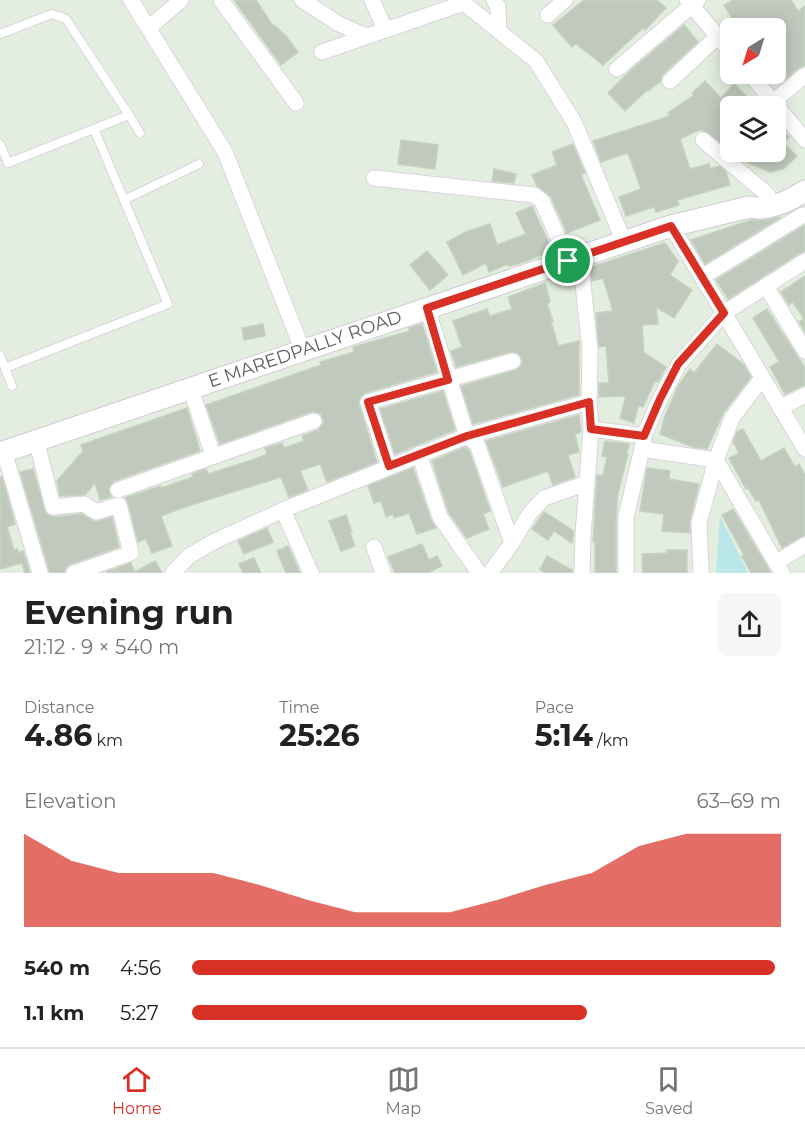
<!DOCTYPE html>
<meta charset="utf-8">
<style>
:root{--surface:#fff;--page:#f6f6f6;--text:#222;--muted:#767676;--line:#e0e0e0;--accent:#d93025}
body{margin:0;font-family:Montserrat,sans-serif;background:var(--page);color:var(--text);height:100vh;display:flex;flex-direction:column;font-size:22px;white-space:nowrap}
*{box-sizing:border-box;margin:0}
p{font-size:20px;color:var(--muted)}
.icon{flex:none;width:33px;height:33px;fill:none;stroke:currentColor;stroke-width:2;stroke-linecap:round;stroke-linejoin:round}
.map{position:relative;height:573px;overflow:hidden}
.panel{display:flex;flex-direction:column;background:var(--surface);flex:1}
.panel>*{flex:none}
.needle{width:39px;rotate:218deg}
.controls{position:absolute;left:720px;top:18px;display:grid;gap:12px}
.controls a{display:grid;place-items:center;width:66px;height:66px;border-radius:9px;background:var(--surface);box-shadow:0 3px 15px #0003;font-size:30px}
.pin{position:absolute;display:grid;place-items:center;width:51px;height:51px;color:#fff;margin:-26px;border:3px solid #fff;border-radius:50%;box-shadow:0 2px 6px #0007}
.round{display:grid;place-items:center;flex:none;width:63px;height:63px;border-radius:9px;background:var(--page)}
.overview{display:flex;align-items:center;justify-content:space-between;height:102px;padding:0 24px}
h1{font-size:33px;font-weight:700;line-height:45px}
.stats{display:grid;grid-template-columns:repeat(3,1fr);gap:9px;height:102px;padding:6px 24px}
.stats div{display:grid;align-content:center}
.stats b{font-size:30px;font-weight:700}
.stats small{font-size:16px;font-weight:400}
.stats p{font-size:16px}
.chart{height:168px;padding:12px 24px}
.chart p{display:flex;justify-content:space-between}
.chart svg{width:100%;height:108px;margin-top:6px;fill:var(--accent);opacity:.7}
ul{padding:0 24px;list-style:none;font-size:20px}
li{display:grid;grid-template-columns:96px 72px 1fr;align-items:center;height:45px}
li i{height:15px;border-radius:8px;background:var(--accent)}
.dock{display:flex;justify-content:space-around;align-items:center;height:84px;border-top:2px solid var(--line);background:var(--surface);font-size:16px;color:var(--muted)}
.dock a{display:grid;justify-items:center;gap:3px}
.dock .current{color:var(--accent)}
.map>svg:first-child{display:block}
</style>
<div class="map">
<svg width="805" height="573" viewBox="0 0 805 573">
<rect width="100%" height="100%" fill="#e3eee0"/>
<path fill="#bae7e9" d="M 720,516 L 748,573 L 716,573 Z"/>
<g fill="#c1c8bd" stroke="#c4d3be" stroke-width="1.5">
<path d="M 234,0 L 256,0 L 273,26 L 274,25 L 286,36 L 298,52 L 281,65 Z"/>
<path d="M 584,0 L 657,0 L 666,8 L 645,30 L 643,28 L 603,65 L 576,44 L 572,47 L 553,25 Z"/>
<path d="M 733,0 L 791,0 L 798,11 L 805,6 L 805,65 L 799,68 L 779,84 L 770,74 L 776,74 L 776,28 L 738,28 L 724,5 Z"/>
<path d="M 684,25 L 698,42 L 663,74 L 660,82 L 648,91 L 647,90 L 625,111 L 608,93 L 631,70 Z"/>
<path d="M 705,81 L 721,98 L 734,84 L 757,106 L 730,106 L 730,150 L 705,131 L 699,130 L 680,139 L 690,169 L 709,164 L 710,169 L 719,166 L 726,172 L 730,185 L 677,200 L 679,205 L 656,212 L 654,207 L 626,216 L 619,197 L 641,189 L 628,153 L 601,162 L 593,141 L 670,116 L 668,113 L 694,95 L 692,93 Z"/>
<path d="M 776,124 L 789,137 L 783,143 L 797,156 L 783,169 L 770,172 L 742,160 L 732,152 L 776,152 Z"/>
<path d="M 401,140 L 438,145 L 435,169 L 398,164 Z"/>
<path d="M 573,144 L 585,173 L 581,175 L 600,220 L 567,233 L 551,197 L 537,186 L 532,175 L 557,165 L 552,152 Z"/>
<path d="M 494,169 L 516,174 L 514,183 L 492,181 Z"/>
<path d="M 532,206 L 552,250 L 524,262 L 509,266 L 508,264 L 489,272 L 486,263 L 463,275 L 447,242 L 468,231 L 490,224 L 497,245 L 526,234 L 516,213 Z"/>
<path d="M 781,217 L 705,264 L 691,240 L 751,220 L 766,220 Z"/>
<path d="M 805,225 L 805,251 L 800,253 L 728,299 L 716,280 Z"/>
<path d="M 665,243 L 678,261 L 670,275 L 692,290 L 674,318 L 656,307 L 658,324 L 642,325 L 644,353 L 666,367 L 658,382 L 655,381 L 643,407 L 638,406 L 634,423 L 620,418 L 626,396 L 599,397 L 599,383 L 609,383 L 606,346 L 599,347 L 596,313 L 613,311 L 603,278 L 592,281 L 591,267 Z"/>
<path d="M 427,251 L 448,275 L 430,290 L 410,265 Z"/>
<path d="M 805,276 L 805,332 L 799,322 L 804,319 L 793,302 L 789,305 L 781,292 Z"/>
<path d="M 545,283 L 550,302 L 547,304 L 553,321 L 551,321 L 558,346 L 579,341 L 579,395 L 473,424 L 461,386 L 516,370 L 522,364 L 522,359 L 519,354 L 511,352 L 456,367 L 451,351 L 462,347 L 453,321 L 487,309 L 490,316 L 512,309 L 508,297 Z"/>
<path d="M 767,309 L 805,368 L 805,385 L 785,394 L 770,367 L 779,361 L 753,318 Z"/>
<path d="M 263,324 L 265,336 L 244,340 L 242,328 Z"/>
<path d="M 422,324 L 437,372 L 365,393 L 359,399 L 359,405 L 377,462 L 327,482 L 320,464 L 300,471 L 308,490 L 289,497 L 281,477 L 182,508 L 161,516 L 172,546 L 152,553 L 146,539 L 138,542 L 128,503 L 125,498 L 160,486 L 161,488 L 193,477 L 192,474 L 206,469 L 208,474 L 249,461 L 267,454 L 265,448 L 282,443 L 284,448 L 304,441 L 302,436 L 318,430 L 324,422 L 321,414 L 311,412 L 220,444 L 206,405 L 321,365 L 320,362 L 354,352 L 353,347 L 410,331 L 409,328 Z"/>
<path d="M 717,344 L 743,364 L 751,377 L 724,412 L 707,449 L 693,447 L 660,434 L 665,416 L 678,386 L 690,369 L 694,373 Z"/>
<path d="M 443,391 L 455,430 L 395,454 L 380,409 Z"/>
<path d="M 187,408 L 200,451 L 114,481 L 108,489 L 111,497 L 100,500 L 95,483 L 85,495 L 60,496 L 57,481 L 83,451 L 81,445 Z"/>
<path d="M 579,415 L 581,432 L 575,434 L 579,452 L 568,455 L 575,477 L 553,485 L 548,471 L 503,487 L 486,441 Z"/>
<path d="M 743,429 L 761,461 L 784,448 L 795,467 L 799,464 L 805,475 L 805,535 L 782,548 L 759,500 L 756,501 L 748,488 L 746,489 L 729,458 L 739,453 L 733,442 L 737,432 Z"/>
<path d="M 605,441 L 630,444 L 626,453 L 628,454 L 618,493 L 616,517 L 616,573 L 595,573 L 595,542 L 593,542 L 597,475 L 603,476 L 607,457 L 602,456 Z"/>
<path d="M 465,447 L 469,450 L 490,511 L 483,514 L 489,529 L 467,538 L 449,513 L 432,461 Z"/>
<path d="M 413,468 L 431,520 L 436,528 L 417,534 L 409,513 L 394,518 L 393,514 L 386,517 L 381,501 L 374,503 L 368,486 Z"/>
<path d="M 647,468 L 670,471 L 669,479 L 699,484 L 690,520 L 690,533 L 662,531 L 664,514 L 640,511 Z"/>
<path d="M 33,469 L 46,514 L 54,517 L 82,514 L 95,522 L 112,517 L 119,547 L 71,564 L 66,567 L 64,573 L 50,573 L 20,472 Z"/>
<path d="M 0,477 L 2,477 L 15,524 L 7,527 L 14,550 L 17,549 L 19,553 L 23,551 L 30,573 L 25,573 L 22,563 L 0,569 Z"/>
<path d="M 733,509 L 771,573 L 751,573 L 742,556 L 744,555 L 722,515 Z"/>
<path d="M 544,512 L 574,531 L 572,543 L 554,531 L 548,540 L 532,529 Z"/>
<path d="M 346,515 L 352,532 L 350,533 L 355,546 L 341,551 L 329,521 Z"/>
<path d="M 267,528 L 273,542 L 244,554 L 238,541 Z"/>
<path d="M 422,544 L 429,560 L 437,556 L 442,566 L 428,573 L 395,573 L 388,557 Z"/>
<path d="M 288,546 L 300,573 L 286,573 L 277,551 Z"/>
<path d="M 667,550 L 687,550 L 687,573 L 643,573 L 642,554 L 667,553 Z"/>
<path d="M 547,556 L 572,570 L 572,573 L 546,573 L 540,570 Z"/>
<path d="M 254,558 L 261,573 L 243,573 L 239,564 Z"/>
<path d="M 155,561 L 162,573 L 106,572 L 131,563 L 135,572 Z"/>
</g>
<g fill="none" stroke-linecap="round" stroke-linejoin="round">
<g stroke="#dad4dc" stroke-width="10">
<g id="service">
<path d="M 0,34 L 52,14 L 66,19 L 129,115 L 8,163 L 0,144"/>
<path d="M 129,115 L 140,133"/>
<path d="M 124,200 L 199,164"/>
<path d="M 0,355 L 5,368"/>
<path d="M 12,386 L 5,368 L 168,304 L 94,129"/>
</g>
</g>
<g stroke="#dad4dc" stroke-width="17">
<g id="minor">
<path d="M 131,0 L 225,152 L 303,351"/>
<path d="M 221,0 L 296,103"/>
<path d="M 302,0 L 339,24 L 366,36"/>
<path d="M 372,0 L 385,29"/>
<path d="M 460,0 L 536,61 L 574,122 L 624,242"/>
<path d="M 494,0 L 498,7 L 499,31"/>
<path d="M 687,0 L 730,51"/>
<path d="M 548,15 L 565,0"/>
<path d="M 150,27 L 181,0"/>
<path d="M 322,52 L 464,3"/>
<path d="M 617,69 L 698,0"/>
<path d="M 750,74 L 805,140"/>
<path d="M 670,81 L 718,36"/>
<path d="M 773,102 L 805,75"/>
<path d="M 703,140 L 768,195"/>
<path d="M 374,178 L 534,195 L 542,201 L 568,261"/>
<path d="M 671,226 L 724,313 L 805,449"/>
<path d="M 580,256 L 590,350 L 589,402 L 591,429 L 644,436 L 660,399 L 679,364 L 724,313 L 805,261"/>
<path d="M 702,277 L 803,215"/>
<path d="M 766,286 L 805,351"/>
<path d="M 190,387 L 213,455"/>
<path d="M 780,408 L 805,395"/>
<path d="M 36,439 L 53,507 L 84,504 L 96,512 L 119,505 L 131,553 L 74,573"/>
<path d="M 642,449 L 716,460 L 782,573"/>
<path d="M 4,451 L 40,573"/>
<path d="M 419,454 L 440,517 L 479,573"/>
<path d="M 389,466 L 368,402 L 513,361"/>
<path d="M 587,483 L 544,498 L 530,513 L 512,543 L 477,444 L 467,436 L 589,402"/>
<path d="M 118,490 L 314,421"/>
<path d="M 283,510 L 311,573"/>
<path d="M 374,547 L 383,573"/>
<path d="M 777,562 L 805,545"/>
<path d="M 173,573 L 189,556 L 215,541 L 283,510 L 467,436 L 427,308"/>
<path d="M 490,573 L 512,543"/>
<path d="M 582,573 L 583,535 L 591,429"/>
<path d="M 626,573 L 626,517 L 644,440"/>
<path d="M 701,573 L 699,523 L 716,460 L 732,418 L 762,378"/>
</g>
</g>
<g stroke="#d3cbd6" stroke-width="23">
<path id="secondary" d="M 0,453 L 671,226 L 749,207 C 769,211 788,202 805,191"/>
</g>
<use href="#service" stroke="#fff" stroke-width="8"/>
<use href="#minor" stroke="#fff" stroke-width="15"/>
<use href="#secondary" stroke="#fff" stroke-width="21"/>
</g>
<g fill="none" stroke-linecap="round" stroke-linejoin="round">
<g stroke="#fff" stroke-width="12">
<path id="route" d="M 671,226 L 724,313 L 678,364 L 660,399 L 644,436 L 591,429 L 589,402 L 467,436 L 389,466 L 368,402 L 448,380 L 427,308 Z"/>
</g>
<use href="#route" stroke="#d93025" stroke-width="8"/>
</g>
<g text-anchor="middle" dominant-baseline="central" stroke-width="5" stroke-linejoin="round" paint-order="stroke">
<g font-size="18" fill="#5f5963" stroke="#fff">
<text transform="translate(305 349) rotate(-19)">E MAREDPALLY ROAD</text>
</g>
</g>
</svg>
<div class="controls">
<a><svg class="needle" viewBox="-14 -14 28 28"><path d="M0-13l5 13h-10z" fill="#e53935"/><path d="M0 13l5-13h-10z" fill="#767676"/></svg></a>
<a><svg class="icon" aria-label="layers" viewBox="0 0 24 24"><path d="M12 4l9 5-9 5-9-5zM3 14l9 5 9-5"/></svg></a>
</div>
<div class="pin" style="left:568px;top:261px;background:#1e9e55"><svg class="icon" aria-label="arrive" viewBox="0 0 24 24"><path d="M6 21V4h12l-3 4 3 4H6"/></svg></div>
</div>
<section class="panel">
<div class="overview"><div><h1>Evening run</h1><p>21:12 · 9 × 540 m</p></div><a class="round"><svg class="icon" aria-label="share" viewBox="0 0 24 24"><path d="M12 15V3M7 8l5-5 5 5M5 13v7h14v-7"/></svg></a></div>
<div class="stats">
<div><p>Distance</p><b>4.86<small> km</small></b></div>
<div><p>Time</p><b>25:26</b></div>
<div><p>Pace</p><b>5:14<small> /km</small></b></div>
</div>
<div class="chart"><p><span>Elevation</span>63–69 m</p>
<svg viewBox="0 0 160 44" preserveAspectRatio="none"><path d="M0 44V6L10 17L20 22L30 22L40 22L50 27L60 33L70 38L80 38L90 38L100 33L110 27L120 22L130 11L140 6L150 6L160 6V44z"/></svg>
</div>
<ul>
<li><b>540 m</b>4:56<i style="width:99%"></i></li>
<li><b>1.1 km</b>5:27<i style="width:67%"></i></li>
</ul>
</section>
<nav class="dock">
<a class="current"><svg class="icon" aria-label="home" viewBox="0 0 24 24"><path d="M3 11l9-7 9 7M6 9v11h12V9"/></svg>Home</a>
<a><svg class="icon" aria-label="map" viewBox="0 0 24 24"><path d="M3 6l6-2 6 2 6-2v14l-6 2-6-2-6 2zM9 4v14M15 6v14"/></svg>Map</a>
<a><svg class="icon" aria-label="saved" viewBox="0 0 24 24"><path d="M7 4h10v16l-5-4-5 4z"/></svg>Saved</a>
</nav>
